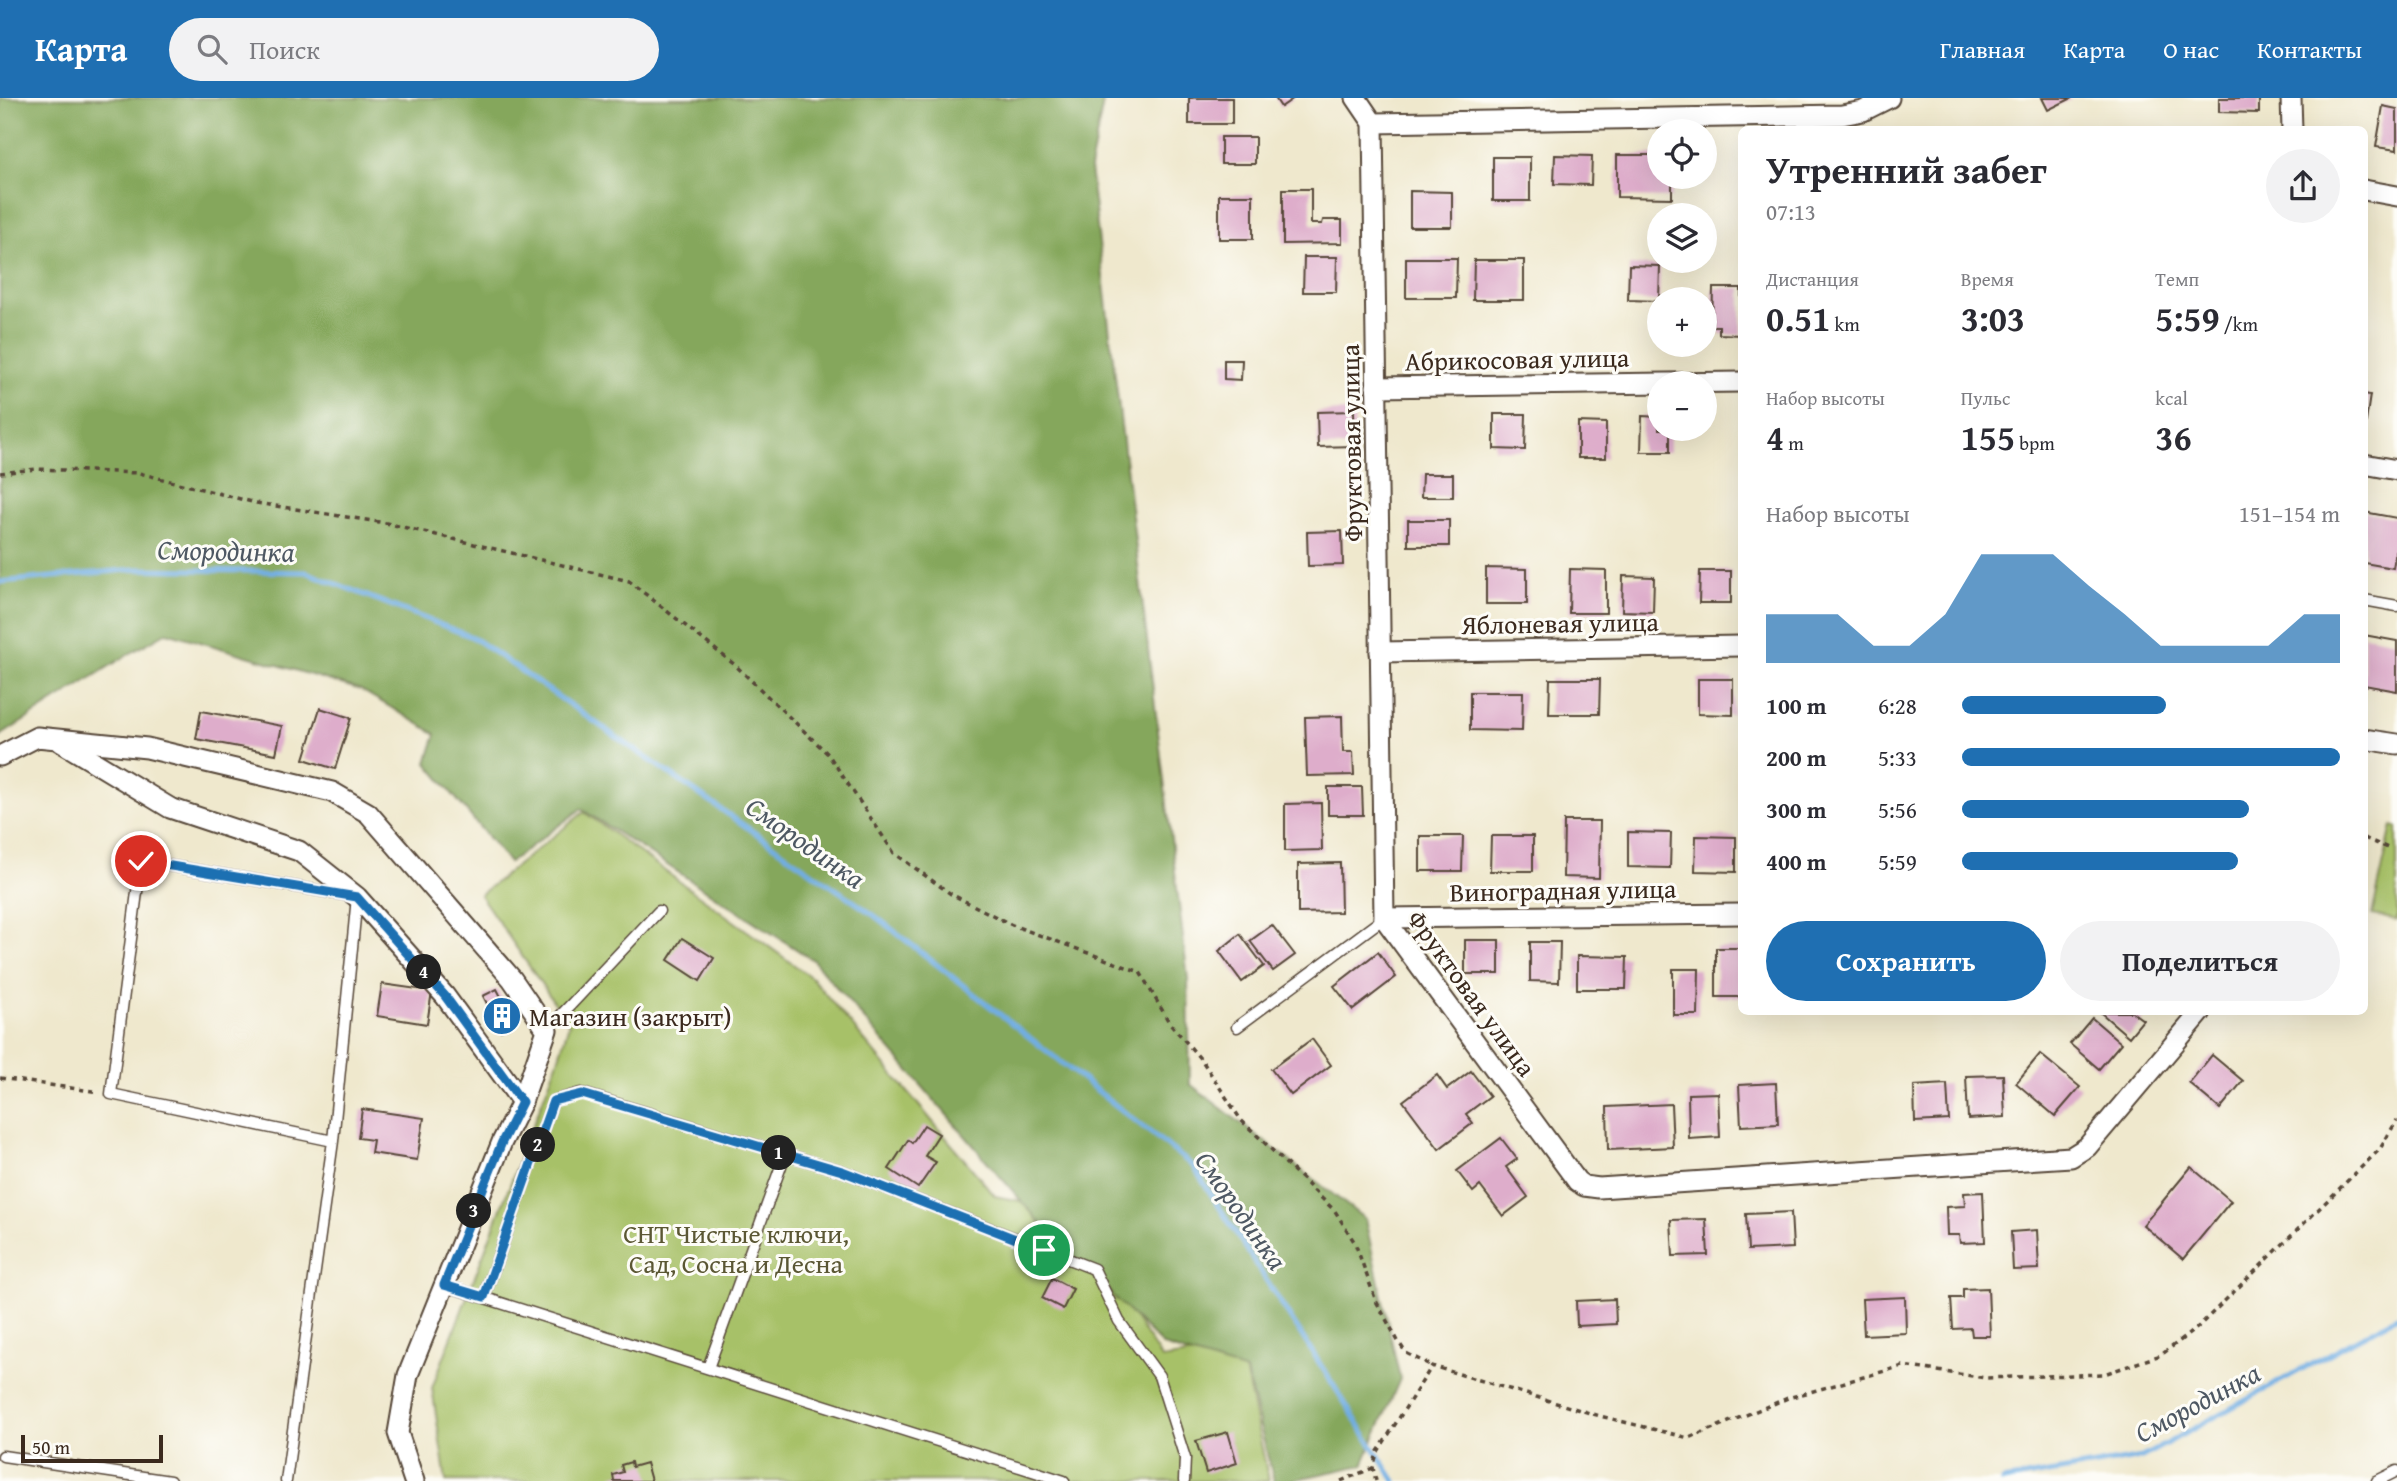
<!DOCTYPE html>
<html lang="ru">
<meta charset="utf-8">
<style>
:root{--surface:#fff;--page:#f2f2f3;--text:#2b2b33;--muted:#7c7c81;--accent:#1f6fb2}
body{margin:0;font-family:"Gentium Book Plus",serif;background:var(--page);color:var(--text);height:100vh;display:flex;flex-direction:column;font-size:26px;white-space:nowrap}
*{box-sizing:border-box;margin:0}
p{font-size:23px;color:var(--muted)}
.icon{flex:none;width:38px;height:38px;fill:none;stroke:currentColor;stroke-width:2;stroke-linecap:round;stroke-linejoin:round}
.map{position:relative;flex:1;overflow:hidden}
.drawer{position:absolute;left:1738px;top:28px;width:630px;height:889px;display:flex;flex-direction:column;background:var(--surface);border-radius:10px;box-shadow:0 7px 28px #0002}
.drawer>*{flex:none}
.controls{position:absolute;left:1647px;top:21px;display:grid;gap:14px}
.controls a{display:grid;place-items:center;width:70px;height:70px;border-radius:50%;background:var(--surface);box-shadow:0 7px 28px #0002;font-size:35px}
.scale{position:absolute;left:21px;bottom:18px;width:142px;box-sizing:border-box;padding-left:7px;border:4px solid #3b2a1e;border-top:0;font-size:19px;line-height:24px;white-space:nowrap;color:#3b2a1e;-webkit-text-stroke:5px #fdfcf7;paint-order:stroke}
.pin{position:absolute;display:grid;place-items:center;width:60px;height:60px;color:#fff;margin:-30px;border:4px solid #fff;border-radius:50%;box-shadow:0 2px 7px #0007}
.km{position:absolute;width:35px;height:35px;margin:-18px;border-radius:50%;background:#222;color:#fff;font-size:19px;line-height:35px;text-align:center}
.round{display:grid;place-items:center;flex:none;width:74px;height:74px;border-radius:37px;background:var(--page)}
.headline{display:flex;align-items:center;justify-content:space-between;height:119px;padding:0 28px}
h1{font-size:38px;font-weight:700;line-height:52px}
.figures{display:grid;grid-template-columns:repeat(3,1fr);gap:10px;height:119px;padding:7px 28px}
.figures div{display:grid;align-content:center}
.figures b{font-size:35px;font-weight:700}
.figures small{font-size:19px;font-weight:400}
.figures p{font-size:19px}
.chart{height:196px;padding:14px 28px}
.chart p{display:flex;justify-content:space-between}
.chart svg{width:100%;height:126px;margin-top:7px;fill:var(--accent);opacity:.7}
.button{display:flex;gap:14px;margin-top:auto;padding:14px 28px}
.button a{flex:1;height:80px;border-radius:42px;background:var(--accent);color:#fff;font-size:28px;font-weight:700;line-height:80px;text-align:center}
.button a+a{background:var(--page);color:var(--text)}
ul{padding:0 28px;list-style:none;font-size:23px}
li{display:grid;grid-template-columns:112px 84px 1fr;align-items:center;height:52px}
li i{height:18px;border-radius:9px;background:var(--accent)}
header{display:flex;align-items:center;gap:42px;box-sizing:border-box;height:98px;padding:0 35px;background:var(--accent);color:#fff}
header strong{font-size:33px}
nav{display:flex;gap:38px;margin-inline-start:auto;font-size:24px}
.search{width:490px;height:63px;background:var(--page);display:flex;align-items:center;gap:18px;box-sizing:border-box;padding:0 24px;border-radius:38px;color:var(--muted);font-size:26px}
.map>svg:first-child{display:block}
</style>
<header>
<strong>Карта</strong>
<div class="search"><svg class="icon" aria-label="search" viewBox="0 0 24 24"><circle cx="10" cy="10" r="6"/><path d="M15 15l6 6"/></svg>Поиск</div>
<nav><a>Главная</a><a>Карта</a><a>О нас</a><a>Контакты</a></nav>
</header>
<div class="map">
<svg width="2397" height="1383" viewBox="0 0 2397 1383">
<rect width="100%" height="100%" fill="#fdfcf7"/>
<filter id="ink" filterUnits="userSpaceOnUse"><feTurbulence type="fractalNoise" baseFrequency=".0143" numOctaves="2"/><feDisplacementMap in="SourceGraphic" scale="14" xChannelSelector="R" yChannelSelector="G"/><feConvolveMatrix kernelMatrix="1 2 1 2 8 2 1 2 1" color-interpolation-filters="sRGB"/></filter>
<filter id="wash" filterUnits="userSpaceOnUse"><feTurbulence type="fractalNoise" baseFrequency=".00686" numOctaves="4" result="noise"/><feDisplacementMap in="SourceGraphic" scale="28" xChannelSelector="R" yChannelSelector="G"/><feGaussianBlur stdDeviation="1.57" result="paint"/><feColorMatrix in="noise" values="0 0 0 0 0 0 0 0 0 0 0 0 0 0 0 0 0 1.4 0 .05"/><feComposite in="paint" operator="in"/></filter>
<g filter="url(#wash)">
<rect width="100%" height="100%" fill="#efe8cd"/>
<g fill="#a7c168" stroke="#717643" stroke-width="2">
<path d="M 584,714 L 812,880 L 995,1098 L 1062,1111 L 1162,1261 L 1240,1249 L 1269,1383 L 446,1383 L 432,1290 L 558,962 L 569,926 L 480,797 Z"/>
<path d="M 2392,728 L 2397,729 L 2397,822 L 2372,817 Z"/>
</g>
<path fill="#85a75c" stroke="#60683d" stroke-width="2" d="M 0,0 L 1104,0 L 1090,70 L 1188,881 L 1190,986 L 1365,1121 L 1400,1281 L 1363,1367 L 1288,1383 L 1274,1383 L 1246,1273 L 1163,1248 L 1044,1129 L 813,862 L 581,711 L 509,765 L 427,665 L 436,636 L 361,592 L 167,534 L 124,559 L 0,638 Z"/>
<g fill="none" stroke-linecap="round" stroke-linejoin="round">
<g stroke="#71aee3" stroke-width="5">
<path d="M 0,484 L 136,471 L 306,474 L 472,539 L 875,818 L 1193,1068 L 1395,1383"/>
<path d="M 2002,1383 L 2142,1359 L 2397,1219"/>
</g>
</g>
<g id="blocks">
<g fill="#deadcb">
<rect x="1189" y="0" width="43" height="26"/>
<path d="M 1275,0 L 1294,0 L 1281,9 Z"/>
<path d="M 2042,0 L 2072,0 L 2048,12 Z"/>
<path d="M 2219,0 L 2259,0 L 2259,15 L 2219,14 Z"/>
<path d="M 2383,8 L 2397,11 L 2397,52 L 2376,49 Z"/>
<rect x="1221" y="39" width="34" height="27"/>
<path d="M 1555,57 L 1592,58 L 1591,87 L 1554,86 Z"/>
<path d="M 1617,57 L 1659,57 L 1659,79 L 1672,79 L 1672,100 L 1617,99 Z"/>
<rect x="1493" y="59" width="37" height="44"/>
<path d="M 1283,91 L 1311,91 L 1311,126 L 1322,126 L 1323,122 L 1342,122 L 1342,145 L 1283,146 Z"/>
<path d="M 1410,93 L 1452,94 L 1452,129 L 1410,129 Z"/>
<rect x="1219" y="97" width="34" height="44"/>
<path d="M 1304,159 L 1337,159 L 1336,194 L 1303,194 Z"/>
<path d="M 1406,160 L 1457,160 L 1456,200 L 1406,200 Z"/>
<path d="M 1474,162 L 1524,162 L 1524,202 L 1473,202 Z"/>
<path d="M 1629,167 L 1660,168 L 1659,203 L 1628,202 Z"/>
<path d="M 1713,190 L 1741,190 L 1741,237 L 1719,236 L 1719,228 L 1712,228 Z"/>
<path d="M 1224,262 L 1242,262 L 1241,282 L 1224,281 Z"/>
<path d="M 2364,296 L 2370,297 L 2366,324 L 2364,324 Z"/>
<path d="M 1354,313 L 1355,348 L 1318,349 L 1317,314 Z"/>
<path d="M 1494,316 L 1526,316 L 1525,352 L 1494,351 Z"/>
<path d="M 1642,318 L 1659,319 L 1659,331 L 1670,331 L 1670,354 L 1641,354 Z"/>
<path d="M 1578,324 L 1606,325 L 1606,360 L 1578,360 Z"/>
<path d="M 1422,376 L 1453,376 L 1453,399 L 1421,399 Z"/>
<path d="M 2364,414 L 2397,420 L 2397,447 L 2393,470 L 2364,465 Z"/>
<rect x="1408" y="422" width="41" height="26"/>
<path d="M 1342,433 L 1343,467 L 1308,468 L 1307,434 Z"/>
<path d="M 1486,470 L 1527,471 L 1527,506 L 1486,506 Z"/>
<path d="M 1570,471 L 1606,472 L 1606,515 L 1569,515 Z"/>
<path d="M 1700,473 L 1731,473 L 1731,505 L 1699,505 Z"/>
<path d="M 1623,478 L 1654,479 L 1653,514 L 1622,513 Z"/>
<path d="M 2364,537 L 2397,543 L 2397,593 L 2364,587 Z"/>
<path d="M 1550,581 L 1600,581 L 1599,616 L 1549,616 Z"/>
<path d="M 1698,581 L 1733,581 L 1733,617 L 1698,616 Z"/>
<path d="M 1470,594 L 1523,594 L 1522,633 L 1470,632 Z"/>
<path d="M 320,610 L 351,620 L 335,671 L 304,661 Z"/>
<path d="M 201,613 L 282,628 L 276,656 L 196,641 Z"/>
<path d="M 1342,618 L 1343,654 L 1353,654 L 1354,677 L 1307,678 L 1305,619 Z"/>
<path d="M 1328,689 L 1362,689 L 1363,717 L 1328,717 Z"/>
<path d="M 1321,705 L 1322,752 L 1285,753 L 1285,706 Z"/>
<path d="M 1564,723 L 1600,723 L 1599,780 L 1563,779 Z"/>
<path d="M 1628,734 L 1671,735 L 1670,770 L 1628,769 Z"/>
<path d="M 1420,738 L 1463,738 L 1462,773 L 1420,773 Z"/>
<path d="M 1491,738 L 1533,738 L 1533,773 L 1490,773 Z"/>
<path d="M 1696,738 L 1736,739 L 1736,774 L 1695,773 Z"/>
<path d="M 1340,765 L 1341,814 L 1298,815 L 1298,766 Z"/>
<path d="M 1272,827 L 1295,857 L 1273,873 L 1250,843 Z"/>
<path d="M 1240,836 L 1264,868 L 1242,884 L 1219,853 Z"/>
<path d="M 682,840 L 714,860 L 700,883 L 668,862 Z"/>
<rect x="1465" y="842" width="34" height="34"/>
<path d="M 1530,844 L 1560,844 L 1559,884 L 1530,883 Z"/>
<rect x="1716" y="850" width="25" height="49"/>
<path d="M 1378,854 L 1396,879 L 1353,912 L 1334,888 Z"/>
<path d="M 1577,858 L 1627,859 L 1626,891 L 1577,891 Z"/>
<path d="M 1673,871 L 1699,871 L 1698,917 L 1673,917 Z"/>
<path d="M 382,886 L 432,893 L 427,926 L 377,918 Z"/>
<path d="M 497,891 L 515,926 L 501,933 L 483,898 Z"/>
<path d="M 2102,914 L 2132,914 L 2143,922 L 2129,939 L 2101,915 Z"/>
<path d="M 2092,920 L 2121,945 L 2099,971 L 2070,946 Z"/>
<path d="M 1312,941 L 1331,967 L 1291,997 L 1271,971 Z"/>
<path d="M 2040,956 L 2080,989 L 2055,1018 L 2016,985 Z"/>
<path d="M 2212,957 L 2243,983 L 2220,1011 L 2189,985 Z"/>
<path d="M 1471,973 L 1490,998 L 1466,1016 L 1473,1025 L 1439,1051 L 1403,1003 L 1437,977 L 1447,991 Z"/>
<path d="M 2003,977 L 2005,1019 L 1968,1021 L 1966,978 Z"/>
<path d="M 1776,985 L 1778,1026 L 1741,1028 L 1739,987 Z"/>
<path d="M 1947,986 L 1949,1022 L 1915,1024 L 1914,988 Z"/>
<path d="M 1718,995 L 1720,1039 L 1689,1041 L 1688,996 Z"/>
<path d="M 1671,1006 L 1673,1049 L 1608,1052 L 1607,1009 Z"/>
<path d="M 362,1011 L 424,1020 L 417,1062 L 371,1055 L 373,1042 L 358,1040 Z"/>
<path d="M 924,1027 L 939,1036 L 925,1058 L 936,1064 L 918,1090 L 889,1071 L 908,1042 L 912,1045 Z"/>
<path d="M 1501,1040 L 1517,1061 L 1506,1069 L 1528,1099 L 1503,1118 L 1480,1088 L 1473,1094 L 1457,1073 Z"/>
<path d="M 2191,1069 L 2231,1103 L 2183,1161 L 2143,1127 Z"/>
<path d="M 1983,1094 L 1985,1144 L 1960,1145 L 1959,1137 L 1947,1137 L 1946,1109 L 1965,1108 L 1964,1095 Z"/>
<path d="M 1791,1114 L 1793,1150 L 1748,1152 L 1746,1116 Z"/>
<path d="M 1706,1121 L 1708,1157 L 1673,1158 L 1671,1122 Z"/>
<path d="M 2037,1132 L 2039,1171 L 2013,1172 L 2011,1134 Z"/>
<path d="M 1052,1180 L 1073,1191 L 1063,1211 L 1042,1200 Z"/>
<path d="M 1988,1190 L 1990,1238 L 1972,1238 L 1971,1230 L 1953,1231 L 1951,1200 L 1963,1200 L 1963,1191 Z"/>
<path d="M 1905,1199 L 1906,1235 L 1864,1237 L 1862,1201 Z"/>
<path d="M 1615,1201 L 1616,1226 L 1577,1228 L 1576,1203 Z"/>
<path d="M 1228,1334 L 1237,1365 L 1206,1375 L 1196,1343 Z"/>
<path d="M 631,1364 L 632,1369 L 646,1365 L 651,1383 L 614,1383 L 613,1377 L 623,1374 L 621,1367 Z"/>
</g>
</g>
</g>
<g filter="url(#ink)">
<use href="#blocks" fill-opacity="0" stroke="#564638" stroke-width="2"/>
<g fill="none" stroke-linecap="round" stroke-linejoin="round">
<g stroke="#564638" stroke-width="13">
<g id="lane">
<path d="M 2364,502 L 2397,508"/>
<path d="M 1237,929 L 1384,820"/>
<path d="M 547,932 L 659,813"/>
<path d="M 444,1187 L 1064,1383"/>
<path d="M 484,1199 L 553,1003 L 581,995 L 842,1073 L 1094,1171 L 1119,1223 L 1159,1278 L 1185,1360 L 1184,1383"/>
<path d="M 708,1270 L 785,1057"/>
<path d="M 3,1358 L 170,1383"/>
<path d="M 286,1383 L 333,1043 L 357,799 L 141,763 L 111,996 L 333,1043"/>
<path d="M 2377,1383 L 2397,1373"/>
</g>
</g>
<g stroke="#564638" stroke-width="23">
<g id="street">
<path d="M 1356,0 L 1373,25 L 1384,820 L 1577,1083 L 1584,1088 L 1599,1090 L 2071,1059 L 2087,1049 L 2201,914"/>
<path d="M 2291,0 L 2292,32"/>
<path d="M 1373,25 L 1842,17 L 1863,13 L 1889,0"/>
<path d="M 2364,92 L 2397,98"/>
<path d="M 1376,289 L 1741,284"/>
<path d="M 2364,366 L 2397,372"/>
<path d="M 1380,554 L 1741,548"/>
<path d="M 2364,641 L 2397,646"/>
<path d="M 61,644 L 170,710 L 299,753 L 357,799 L 445,898 L 522,1004"/>
<path d="M 0,658 L 37,639 L 147,650 L 332,694 L 368,715 L 512,881 L 547,932 L 522,1004 L 502,1044 L 408,1277 L 398,1335 L 414,1383"/>
<path d="M 1384,820 L 1741,816"/>
</g>
</g>
<g stroke="#564638" stroke-width="3.5" stroke-dasharray="5 5" stroke-linecap="butt">
<path d="M 0,375 L 36,371 L 139,375 L 256,405 L 386,425 L 629,483 L 735,567 L 828,656 L 894,755 L 951,796 L 1012,827 L 1140,874 L 1169,924 L 1203,964 L 1241,1022 L 1335,1113 L 1355,1145 L 1376,1203 L 1398,1243 L 1406,1255 L 1432,1268"/>
<path d="M 2364,740 L 2388,750"/>
<path d="M 0,980 L 99,994"/>
<path d="M 1341,1383 L 1373,1370"/>
<path d="M 1376,1383 L 1373,1370 L 1377,1355 L 1432,1268 L 1600,1318 L 1689,1340 L 1788,1300 L 1903,1268 L 1986,1280 L 2104,1276 L 2161,1257 L 2198,1229 L 2380,1051 L 2397,1022"/>
</g>
<use href="#lane" stroke="#fff" stroke-width="10"/>
<use href="#street" stroke="#fff" stroke-width="19"/>
</g>
</g>
<g fill="none" stroke-linecap="round" stroke-linejoin="round" filter="url(#ink)">
<g stroke="#fff" stroke-width="14">
<path id="route" d="M 141,763 L 357,799 L 445,898 L 522,1004 L 502,1044 L 444,1187 L 484,1199 L 553,1003 L 582,996 L 842,1073 L 1044,1152"/>
</g>
<use href="#route" stroke="#1f6fb2" stroke-width="9"/>
</g>
<defs>
<g id="building-disc" transform="scale(2.0125)"><circle r="9.5" fill="#1f6fb2" stroke="#fdfcf7"/><path d="M-4-6H4V6H1V3H-1V6H-4ZM-2.5-4.3h1.7v1.8h-1.7ZM.8-4.3h1.7v1.8H.8ZM-2.5-1h1.7V.8h-1.7ZM.8-1h1.7V.8H.8Z" fill="#fff"/></g>
</defs>
<g fill-rule="evenodd">
<use href="#building-disc" x="502" y="918"/>
</g>
<g text-anchor="middle" dominant-baseline="central" stroke-width="6" stroke-linejoin="round" paint-order="stroke">
<g font-size="26" fill="#3b2a1e" stroke="#fdfcf7">
<text transform="translate(1517 261) rotate(-1)">Абрикосовая улица</text>
<text transform="translate(1351 345) rotate(-91)">Фруктовая улица</text>
<text transform="translate(1560 525) rotate(-1)">Яблоневая улица</text>
<text transform="translate(1563 792) rotate(-1)">Виноградная улица</text>
<text transform="translate(1472 895) rotate(54)">Фруктовая улица</text>
</g>
<g font-size="26" fill="#3b2a1e" stroke="#fdfcf7" text-anchor="start">
<text x="529" y="918">Магазин (закрыт)</text>
</g>
<g font-size="26" fill="#5b5734" stroke="#fdfcf7">
<text x="736" y="1135">СНТ Чистые ключи,<tspan x="736" dy="30">Сад, Сосна и Десна</tspan></text>
</g>
<g font-size="28" font-style="italic" fill="#4e5863" stroke="#fdfcf7">
<text transform="translate(226 452) rotate(1)">Смородинка</text>
<text transform="translate(806 744) rotate(35)">Смородинка</text>
<text transform="translate(1242 1112) rotate(55)">Смородинка</text>
<text transform="translate(2197 1304) rotate(-28)">Смородинка</text>
</g>
</g>
</svg>
<div class="controls">
<a><svg class="icon" aria-label="locate" viewBox="0 0 24 24"><circle cx="12" cy="12" r="6"/><path d="M12 2v4M12 18v4M2 12h4M18 12h4"/></svg></a>
<a><svg class="icon" aria-label="layers" viewBox="0 0 24 24"><path d="M12 4l9 5-9 5-9-5zM3 14l9 5 9-5"/></svg></a>
<a>+</a>
<a>−</a>
</div>
<div class="scale">50 m</div>
<div class="pin" style="left:1044px;top:1152px;background:#1e9e55"><svg class="icon" aria-label="arrive" viewBox="0 0 24 24"><path d="M6 21V4h12l-3 4 3 4H6"/></svg></div>
<div class="pin" style="left:141px;top:763px;background:#d93025"><svg class="icon" aria-label="check" viewBox="0 0 24 24"><path d="M5 12l5 5 9-10"/></svg></div>
<b class="km" style="left:779px;top:1055px">1</b>
<b class="km" style="left:538px;top:1047px">2</b>
<b class="km" style="left:474px;top:1113px">3</b>
<b class="km" style="left:424px;top:874px">4</b>
<section class="drawer">
<div class="headline"><div><h1>Утренний забег</h1><p>07:13</p></div><a class="round"><svg class="icon" aria-label="share" viewBox="0 0 24 24"><path d="M12 15V3M7 8l5-5 5 5M5 13v7h14v-7"/></svg></a></div>
<div class="figures">
<div><p>Дистанция</p><b>0.51<small> km</small></b></div>
<div><p>Время</p><b>3:03</b></div>
<div><p>Темп</p><b>5:59<small> /km</small></b></div>
</div>
<div class="figures">
<div><p>Набор высоты</p><b>4<small> m</small></b></div>
<div><p>Пульс</p><b>155<small> bpm</small></b></div>
<div><p>kcal</p><b>36</b></div>
</div>
<div class="chart"><p><span>Набор высоты</span>151–154 m</p>
<svg viewBox="0 0 160 44" preserveAspectRatio="none"><path d="M0 44V27L10 27L20 27L30 38L40 38L50 27L60 6L70 6L80 6L90 17L100 27L110 38L120 38L130 38L140 38L150 27L160 27V44z"/></svg>
</div>
<ul>
<li><b>100 m</b>6:28<i style="width:54%"></i></li>
<li><b>200 m</b>5:33<i style="width:100%"></i></li>
<li><b>300 m</b>5:56<i style="width:76%"></i></li>
<li><b>400 m</b>5:59<i style="width:73%"></i></li>
</ul>
<div class="button"><a>Сохранить</a><a>Поделиться</a></div>
</section>
</div>
